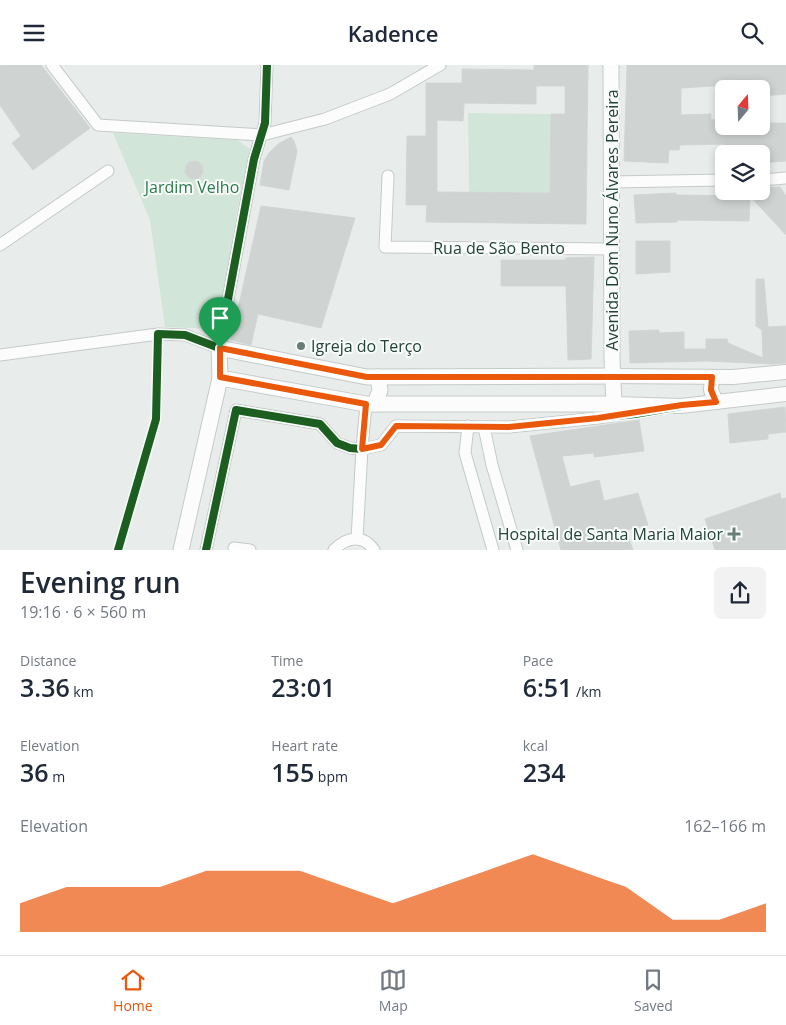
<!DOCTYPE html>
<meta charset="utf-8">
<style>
:root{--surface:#fff;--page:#f2f2f3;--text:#1f2937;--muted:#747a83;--line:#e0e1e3;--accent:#ea580c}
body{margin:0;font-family:"Open Sans",sans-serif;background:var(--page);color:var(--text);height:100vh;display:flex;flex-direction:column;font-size:19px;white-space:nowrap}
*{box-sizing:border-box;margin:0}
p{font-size:16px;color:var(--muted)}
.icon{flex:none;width:28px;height:28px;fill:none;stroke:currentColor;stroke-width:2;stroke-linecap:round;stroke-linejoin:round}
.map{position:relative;height:485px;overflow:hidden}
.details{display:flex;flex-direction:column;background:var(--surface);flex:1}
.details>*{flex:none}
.needle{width:32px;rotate:19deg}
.buttons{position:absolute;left:715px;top:15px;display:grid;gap:10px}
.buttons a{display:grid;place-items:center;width:55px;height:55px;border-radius:8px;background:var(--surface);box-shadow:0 2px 8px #0003;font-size:25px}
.pin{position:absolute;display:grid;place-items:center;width:42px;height:42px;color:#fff;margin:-51px -21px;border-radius:50% 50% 50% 0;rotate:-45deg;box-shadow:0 0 5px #0007}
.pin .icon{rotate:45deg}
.round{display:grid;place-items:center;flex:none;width:52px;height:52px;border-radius:8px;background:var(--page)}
.head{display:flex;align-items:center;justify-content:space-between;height:85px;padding:0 20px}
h1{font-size:28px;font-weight:600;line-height:38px}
.figures{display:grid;grid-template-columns:repeat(3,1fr);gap:8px;height:85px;padding:5px 20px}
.figures div{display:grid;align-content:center}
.figures b{font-size:25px;font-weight:600}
.figures small{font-size:14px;font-weight:400}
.figures p{font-size:14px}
.chart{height:140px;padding:10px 20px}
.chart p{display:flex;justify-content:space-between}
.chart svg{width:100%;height:90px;margin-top:5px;fill:var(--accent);opacity:.7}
header{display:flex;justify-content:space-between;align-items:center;height:65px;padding:0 20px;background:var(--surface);font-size:22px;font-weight:600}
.tab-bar{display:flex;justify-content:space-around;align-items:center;height:70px;border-top:1px solid var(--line);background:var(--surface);font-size:14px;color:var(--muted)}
.tab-bar a{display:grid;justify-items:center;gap:2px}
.tab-bar .active{color:var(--accent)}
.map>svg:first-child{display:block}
</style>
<header><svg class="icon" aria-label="menu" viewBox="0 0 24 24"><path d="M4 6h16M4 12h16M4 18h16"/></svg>Kadence<svg class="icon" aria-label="search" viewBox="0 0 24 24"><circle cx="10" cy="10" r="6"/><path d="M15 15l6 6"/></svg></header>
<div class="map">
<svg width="786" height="485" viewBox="0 0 786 485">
<rect width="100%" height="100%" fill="#e8edeb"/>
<g fill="#d1e6d8">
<path d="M 468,48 L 551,49 L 550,128 L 469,127 Z"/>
<path d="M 113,68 L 237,75 L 250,84 L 237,146 L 219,264 L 165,262 L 150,155 Z"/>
</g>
<g fill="#cfd4d2" stroke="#d1d6d4" fill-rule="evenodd">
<path d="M 0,0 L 41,0 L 90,63 L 33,105 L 12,78 L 21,71 L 0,40 Z"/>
<path d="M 534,0 L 588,0 L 586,159 L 426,157 L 427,140 L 406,140 L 407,71 L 426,71 L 426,18 L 462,18 L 462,4 L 534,5 ZM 536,21 L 565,21 L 565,49 L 551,49 L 550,128 L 437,127 L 437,55 L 463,56 L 464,38 L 536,39 Z"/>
<path d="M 627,0 L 786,0 L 786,29 L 761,31 L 761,24 L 747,24 L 746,19 L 681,23 L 681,50 L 711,49 L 711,55 L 724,54 L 724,61 L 761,61 L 761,58 L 786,58 L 786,96 L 761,98 L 760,86 L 724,86 L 724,79 L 680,80 L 679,85 L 669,85 L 668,98 L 624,96 Z"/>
<path d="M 291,72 L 294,76 L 297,86 L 289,125 L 260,120 L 264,96 L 269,88 L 278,79 Z"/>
<circle cx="194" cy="105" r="9"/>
<path d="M 780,122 L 786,131 L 786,170 L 750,131 L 763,131 L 762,123 Z"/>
<path d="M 676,128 L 676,130 L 750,131 L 749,156 L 677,155 L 677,157 L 636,158 L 634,130 Z"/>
<path d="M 261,141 L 355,153 L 321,263 L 258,249 L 251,280 L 231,275 Z"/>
<path d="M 636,176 L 670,176 L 670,207 L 636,209 Z"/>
<path d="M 594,192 L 591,294 L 568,295 L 566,221 L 501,221 L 501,195 L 566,195 L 565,193 Z"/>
<path d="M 756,214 L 764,214 L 768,262 L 786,261 L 786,298 L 772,299 L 706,296 L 630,298 L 629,266 L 659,265 L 659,268 L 684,267 L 684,284 L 706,284 L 706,274 L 727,274 L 728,278 L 763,293 L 762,265 L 756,261 Z"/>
<path d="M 785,342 L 786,367 L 768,369 L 768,374 L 730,378 L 728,349 Z"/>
<path d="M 639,355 L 644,386 L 594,392 L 594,388 L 562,391 L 570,422 L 599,415 L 604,436 L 638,428 L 648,460 L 626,465 L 633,485 L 561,485 L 530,371 Z"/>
<path d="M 780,428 L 781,434 L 786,433 L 786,485 L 715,485 L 705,454 Z"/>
</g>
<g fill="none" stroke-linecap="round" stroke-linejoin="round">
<g stroke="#c5cac8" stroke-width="13">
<g id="minor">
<path d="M 52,0 L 98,60 L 262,70 L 325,54 L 390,29 L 440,0"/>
<path d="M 388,111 L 385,182 L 613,184"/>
<path d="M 761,115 L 786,113"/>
<path d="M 611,117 L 724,115"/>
<path d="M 0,180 L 108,106"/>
<path d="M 0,290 L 158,269 L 185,270 L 219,283 L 254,94 L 265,58 L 267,0"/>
<path d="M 468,361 L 465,388 L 493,485"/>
<path d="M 484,362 L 492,400 L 517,485"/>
<path d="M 357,474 L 362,384 L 366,339"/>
<path d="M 234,483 L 250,485"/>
<path d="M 206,485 L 236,345 L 320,359 L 337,378 L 350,383 L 362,384 L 381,380 L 396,361 L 509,362 L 598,353 L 660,344"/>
<path d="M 334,485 C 346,472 363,469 374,485"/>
</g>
</g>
<g stroke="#c5cac8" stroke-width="16">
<g id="tertiary">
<path d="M 612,311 L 733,312 L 786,307"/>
<path d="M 712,312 L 711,325 L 716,337"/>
<path d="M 614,339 L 681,341 L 786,329"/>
</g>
</g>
<g stroke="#c3cbc8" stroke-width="17">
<g id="secondary">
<path d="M 220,313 L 366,339 L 614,339 L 612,294 L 611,0"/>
<path d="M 375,339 L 380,325 L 378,312"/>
<path d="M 181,485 L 220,313 L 219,283 L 367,312 L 612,311"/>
</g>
</g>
<use href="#minor" stroke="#fcfcfc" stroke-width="11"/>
<use href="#tertiary" stroke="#fcfcfc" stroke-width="14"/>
<use href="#secondary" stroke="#fcfcfc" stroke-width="15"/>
<g stroke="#f7fbf9" stroke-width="11">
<g id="cycleway">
<path d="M 118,485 L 156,354 L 158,269 L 185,270 L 219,283 L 254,94 L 265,58 L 267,0"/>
<path d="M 206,485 L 236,345 L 320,359 L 337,378 L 350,383 L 362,384 L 381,380 L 396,361 L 509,362 L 635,349 L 681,341"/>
</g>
</g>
<use href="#cycleway" stroke="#1b5e20" stroke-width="8"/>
</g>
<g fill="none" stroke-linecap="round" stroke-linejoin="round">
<g stroke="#fff" stroke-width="10">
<path id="route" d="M 220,283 L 367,312 L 712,312 L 711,325 L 716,337 L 682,340 L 598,353 L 509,362 L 396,361 L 381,380 L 362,384 L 366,339 L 220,312 Z"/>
</g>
<use href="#route" stroke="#ea580c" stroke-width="6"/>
</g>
<g fill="#697e78" stroke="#f7fbf9" stroke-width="2">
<circle cx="301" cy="281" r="5"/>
<path d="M731.5 461.5h5v5h5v5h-5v5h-5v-5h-5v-5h5z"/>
</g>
<g text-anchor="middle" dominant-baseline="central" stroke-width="4" stroke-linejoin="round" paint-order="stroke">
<g font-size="16" fill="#2d7a4b" stroke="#f7fbf9">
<text x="192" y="122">Jardim Velho</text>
</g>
<g font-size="16" fill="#24423a" stroke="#f7fbf9">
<text transform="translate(612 155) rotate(-90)">Avenida Dom Nuno Álvares Pereira</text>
<text x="499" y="183">Rua de São Bento</text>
</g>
<g font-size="16" fill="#24423a" stroke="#f7fbf9" text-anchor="start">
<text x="311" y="281">Igreja do Terço</text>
<text x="723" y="469" text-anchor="end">Hospital de Santa Maria Maior</text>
</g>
</g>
</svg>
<div class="buttons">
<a><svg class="needle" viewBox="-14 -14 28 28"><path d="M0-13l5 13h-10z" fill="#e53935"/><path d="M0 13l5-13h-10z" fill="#747a83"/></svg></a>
<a><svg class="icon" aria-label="layers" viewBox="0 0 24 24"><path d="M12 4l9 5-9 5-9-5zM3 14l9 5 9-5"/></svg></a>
</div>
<div class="pin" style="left:220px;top:283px;background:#1e9e55"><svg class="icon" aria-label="arrive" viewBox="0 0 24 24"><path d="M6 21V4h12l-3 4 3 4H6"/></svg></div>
</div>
<section class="details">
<div class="head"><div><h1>Evening run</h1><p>19:16 · 6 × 560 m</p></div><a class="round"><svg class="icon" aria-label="share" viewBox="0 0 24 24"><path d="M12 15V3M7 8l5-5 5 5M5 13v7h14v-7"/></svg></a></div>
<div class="figures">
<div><p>Distance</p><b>3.36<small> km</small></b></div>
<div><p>Time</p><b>23:01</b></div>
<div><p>Pace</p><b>6:51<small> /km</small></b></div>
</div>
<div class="figures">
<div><p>Elevation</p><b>36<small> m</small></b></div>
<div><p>Heart rate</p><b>155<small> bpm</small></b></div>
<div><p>kcal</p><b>234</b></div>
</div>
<div class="chart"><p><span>Elevation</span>162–166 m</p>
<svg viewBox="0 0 160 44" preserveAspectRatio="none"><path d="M0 44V30L10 22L20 22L30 22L40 14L50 14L60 14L70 22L80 30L90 22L100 14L110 6L120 14L130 22L140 38L150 38L160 30V44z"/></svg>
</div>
</section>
<nav class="tab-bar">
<a class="active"><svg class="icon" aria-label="home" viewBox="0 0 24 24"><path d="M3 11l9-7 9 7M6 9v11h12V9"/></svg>Home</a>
<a><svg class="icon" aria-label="map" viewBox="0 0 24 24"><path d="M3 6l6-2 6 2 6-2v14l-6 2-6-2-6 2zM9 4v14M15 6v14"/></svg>Map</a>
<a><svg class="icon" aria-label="saved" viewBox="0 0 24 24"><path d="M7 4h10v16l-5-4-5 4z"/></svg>Saved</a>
</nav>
